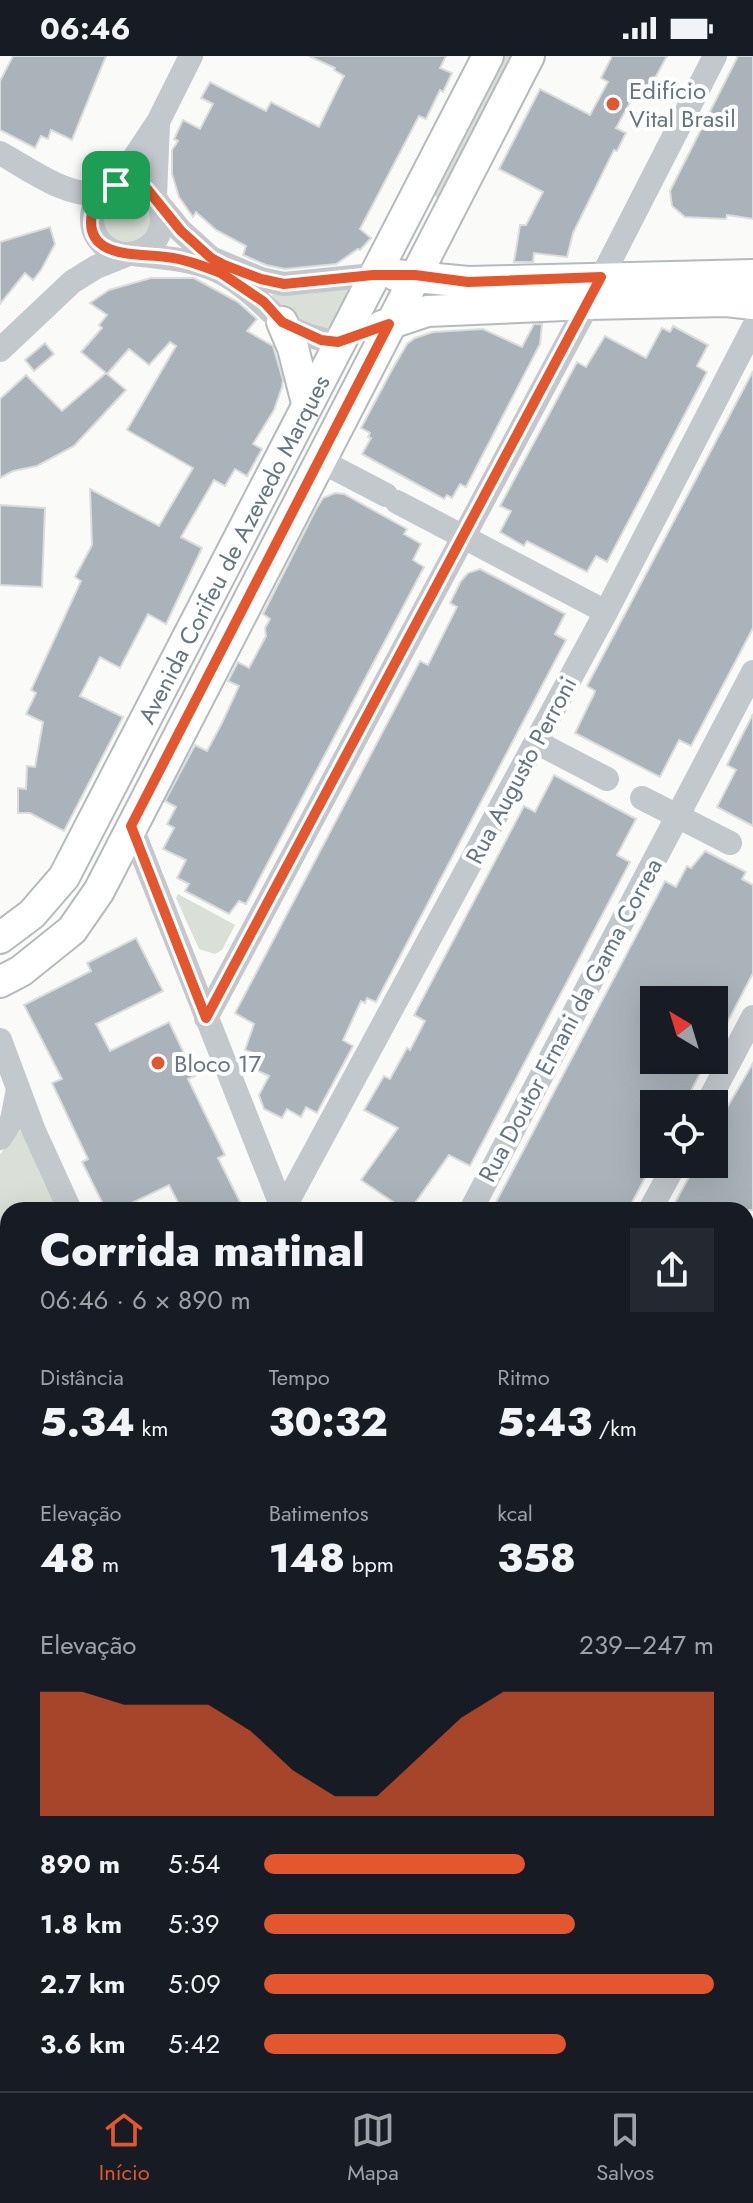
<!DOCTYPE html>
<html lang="pt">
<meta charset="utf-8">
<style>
:root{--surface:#171b24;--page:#242831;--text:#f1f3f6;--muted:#9ea1a6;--line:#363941;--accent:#e4572e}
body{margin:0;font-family:Jost,sans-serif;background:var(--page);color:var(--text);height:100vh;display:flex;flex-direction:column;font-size:30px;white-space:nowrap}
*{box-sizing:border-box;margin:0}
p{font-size:26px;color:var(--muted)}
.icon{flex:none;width:44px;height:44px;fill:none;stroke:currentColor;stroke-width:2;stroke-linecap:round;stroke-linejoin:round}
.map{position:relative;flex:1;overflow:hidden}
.details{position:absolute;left:0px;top:1146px;width:754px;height:890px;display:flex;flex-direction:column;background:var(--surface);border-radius:24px 24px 0 0;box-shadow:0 8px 32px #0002}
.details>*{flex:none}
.needle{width:52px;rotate:322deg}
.fabs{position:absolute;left:640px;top:930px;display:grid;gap:16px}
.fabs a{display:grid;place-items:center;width:88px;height:88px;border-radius:0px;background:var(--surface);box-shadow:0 8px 32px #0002;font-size:40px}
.pin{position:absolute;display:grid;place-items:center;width:68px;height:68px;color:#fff;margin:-34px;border-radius:16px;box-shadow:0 4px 12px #0006}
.round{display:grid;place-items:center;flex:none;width:84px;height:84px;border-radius:0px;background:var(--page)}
.head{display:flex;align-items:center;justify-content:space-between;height:136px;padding:0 40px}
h1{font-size:44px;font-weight:800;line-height:60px}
.stats{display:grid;grid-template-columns:repeat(3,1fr);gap:12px;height:136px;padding:8px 40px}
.stats div{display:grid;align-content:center}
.stats b{font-size:40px;font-weight:800}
.stats small{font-size:22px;font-weight:400}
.stats p{font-size:22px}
.chart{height:224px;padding:16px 40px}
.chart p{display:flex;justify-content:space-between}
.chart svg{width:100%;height:144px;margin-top:8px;fill:var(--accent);opacity:.7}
ul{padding:0 40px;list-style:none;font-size:26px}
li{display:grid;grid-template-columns:128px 96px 1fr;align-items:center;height:60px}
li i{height:20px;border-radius:10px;background:var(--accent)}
.status{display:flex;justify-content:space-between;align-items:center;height:56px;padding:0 40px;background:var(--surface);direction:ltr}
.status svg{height:22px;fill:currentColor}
.tabs{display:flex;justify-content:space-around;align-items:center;height:112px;border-top:2px solid var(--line);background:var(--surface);font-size:22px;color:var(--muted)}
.tabs a{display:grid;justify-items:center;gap:4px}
.tabs .on{color:var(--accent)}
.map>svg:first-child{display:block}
</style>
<div class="status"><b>06:46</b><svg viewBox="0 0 49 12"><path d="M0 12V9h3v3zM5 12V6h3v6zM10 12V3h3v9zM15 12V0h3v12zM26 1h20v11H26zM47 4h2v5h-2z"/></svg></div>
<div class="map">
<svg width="753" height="2035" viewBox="0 0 753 2035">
<rect width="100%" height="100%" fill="#fafaf8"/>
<g fill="#dadfd7">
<path d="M 503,0 L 513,0 L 439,142 L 431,138 Z"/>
<circle cx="129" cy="163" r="26"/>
<path d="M 353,226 L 329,275 L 292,261 L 269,244 L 277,232 Z"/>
<path d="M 178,838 L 235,869 L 222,894 L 215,898 L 199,893 L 176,842 Z"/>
<path d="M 24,1070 L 57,1154 L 8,1154 L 8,1244 L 0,1225 L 0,1098 Z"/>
<path d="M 746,1591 L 753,1595 L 753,1786 L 746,1782 Z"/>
</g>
<g fill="#aab3b9" stroke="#dcdcda" stroke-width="2">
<path d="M 13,0 L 106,0 L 72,84 L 51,74 L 48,83 L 41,80 L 35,92 L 0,74 L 0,25 Z"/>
<path d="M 309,0 L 446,0 L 440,12 L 452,17 L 443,36 L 440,34 L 426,63 L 419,60 L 360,173 L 371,182 L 360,194 L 358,193 L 336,208 L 285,213 L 266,209 L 243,199 L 246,190 L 216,174 L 196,156 L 193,161 L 179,141 L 172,118 L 172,94 L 178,85 L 174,83 L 183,64 L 200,73 L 213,48 L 201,42 L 210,26 L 266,55 L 271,46 L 319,71 L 344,20 L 334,14 L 335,12 Z"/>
<path d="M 612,0 L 667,0 L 643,44 L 634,39 L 616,72 L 626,77 L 617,95 L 614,94 L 573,177 L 567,201 L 534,197 L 533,206 L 514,206 L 520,169 L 526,169 L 543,136 L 499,113 L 540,33 L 590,59 L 608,26 L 601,22 Z"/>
<path d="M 738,0 L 753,0 L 753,163 L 727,159 L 726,163 L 685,161 L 672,150 L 670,135 Z"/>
<path d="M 50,171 L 55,188 L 41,214 L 33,224 L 25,217 L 0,248 L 0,186 Z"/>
<path d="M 151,222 L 194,222 L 238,246 L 257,263 L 247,275 L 273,290 L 283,324 L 282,331 L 274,354 L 253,388 L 262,393 L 247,420 L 235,413 L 225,430 L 214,424 L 181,481 L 202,492 L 166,568 L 148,558 L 120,612 L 100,601 L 80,640 L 123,661 L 64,775 L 30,757 L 18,757 L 18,732 L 26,733 L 27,710 L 35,711 L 43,666 L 26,658 L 36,637 L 31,634 L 81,525 L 75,521 L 92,489 L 90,433 L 159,470 L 193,412 L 127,374 L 176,290 L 170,286 L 149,309 L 129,293 L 107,318 L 126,334 L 74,390 L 37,410 L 13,415 L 0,422 L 0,343 L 26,319 L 62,355 L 106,317 L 81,296 L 102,272 L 99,269 L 107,259 L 90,247 L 109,234 Z"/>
<path d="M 534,268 L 542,268 L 540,288 L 466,431 L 460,428 L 452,442 L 447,439 L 444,443 L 362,398 L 371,382 L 368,381 L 370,377 L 361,372 L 393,312 L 407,288 L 415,282 L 433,276 L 483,273 L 522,291 Z"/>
<path d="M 673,270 L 708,289 L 697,310 L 707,316 L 607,506 L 596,500 L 587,516 L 527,485 L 524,490 L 500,476 L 511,455 L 500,450 L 577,306 L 586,311 L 605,280 L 646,302 L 662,272 L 670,276 Z"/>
<path d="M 45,287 L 54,298 L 34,315 L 25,304 Z"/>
<path d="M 753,315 L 753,572 L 691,690 L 679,684 L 660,721 L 575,677 L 594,638 L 595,635 L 587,630 Z"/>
<path d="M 335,437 L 344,438 L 407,473 L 404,478 L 421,488 L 413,504 L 424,511 L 246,848 L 239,845 L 229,858 L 185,835 L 189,828 L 177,822 L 186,804 L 163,793 L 174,772 L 167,768 L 176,751 L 165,745 L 195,689 L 207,695 L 222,667 L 239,630 L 228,625 L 238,606 L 249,612 L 266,580 L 265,572 L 270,563 L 263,558 L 316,453 L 323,442 Z"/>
<path d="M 0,449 L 45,452 L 42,531 L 0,529 Z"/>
<path d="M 480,513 L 565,558 L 555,578 L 566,584 L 376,946 L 367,942 L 365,947 L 361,945 L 343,984 L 353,990 L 317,1057 L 306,1051 L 301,1061 L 287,1053 L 282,1062 L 264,1053 L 259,1039 L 269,1020 L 254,1013 L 261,1000 L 245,994 L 254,968 L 235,957 L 420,605 L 428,609 L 457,551 L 450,547 L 461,525 L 468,517 Z"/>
<path d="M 753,658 L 753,770 L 717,751 L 736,714 L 727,709 Z"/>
<path d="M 554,719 L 636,763 L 617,799 L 630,806 L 470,1110 L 449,1099 L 410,1154 L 405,1154 L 361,1124 L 398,1072 L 364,1054 L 384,1020 L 390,1023 L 407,992 L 410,994 L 425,965 L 414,959 L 524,750 L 535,756 Z"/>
<path d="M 705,795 L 746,816 L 742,823 L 753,829 L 753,917 L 727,967 L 714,960 L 714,944 L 654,944 L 654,1004 L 697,1004 L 694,1010 L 702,1014 L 684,1048 L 654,1048 L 654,1105 L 628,1154 L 492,1154 L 665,825 L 676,831 L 687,810 L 691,812 Z"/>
<path d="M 136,882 L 163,935 L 96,968 L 110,995 L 169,966 L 195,1020 L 188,1023 L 225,1099 L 218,1102 L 244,1154 L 182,1154 L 169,1129 L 117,1154 L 106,1154 L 82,1106 L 88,1103 L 52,1027 L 62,1023 L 24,949 L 91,915 L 87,907 Z"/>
<path d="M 753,1007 L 753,1154 L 671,1154 L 696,1108 L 714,1108 L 714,1074 Z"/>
</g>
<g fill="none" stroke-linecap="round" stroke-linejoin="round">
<g stroke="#b5babe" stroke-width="34">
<g id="major">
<path d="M 395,219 L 468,226 L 753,219"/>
<path d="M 282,266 L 293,292 L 307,347"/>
<path d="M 382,270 L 427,255 L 588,248 L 726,245 L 753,248"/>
<path id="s1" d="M 0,882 L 32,858 L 64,821 L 488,0"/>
<path d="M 0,926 L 21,915 L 72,874 L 99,835 L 529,0"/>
</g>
</g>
<g stroke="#c3c8cc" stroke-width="24">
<path d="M 0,97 C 31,114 65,141 102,138"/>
<circle cx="127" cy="163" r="35"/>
<path d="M 116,129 L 158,66 L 191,0"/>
<path d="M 155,140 L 158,68"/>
<path d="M 162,152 L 181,175 L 211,202 L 261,223 L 284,228 L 373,219"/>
<path d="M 134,198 C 165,202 195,203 224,218 C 247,231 262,248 281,265 C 296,277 320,284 338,286"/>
<path d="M 0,294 L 72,226 L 96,211 L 126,199"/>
<path d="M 319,404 L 386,439"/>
<path d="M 397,446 L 606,556"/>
<path d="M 536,686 L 607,723"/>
<path d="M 642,742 L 730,787"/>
<path d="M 131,770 L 283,1154"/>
<path d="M 206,962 L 588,248 L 715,0"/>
<path d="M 0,984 L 34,1075 L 70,1154"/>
<path d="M 707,1048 L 753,961"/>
<path d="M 0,1082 L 12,1064 L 18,1033"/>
<path d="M 283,1154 L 606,556 L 753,272"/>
<path d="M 471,1154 L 753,616"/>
<path d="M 650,1154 L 675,1108"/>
<path d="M 0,1273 L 8,1298"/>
<path d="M 746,1315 L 753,1302"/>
<path d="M 0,1392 L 8,1368"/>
<path d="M 0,1456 L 8,1436"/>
<path d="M 746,1566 L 753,1570"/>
<path d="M 0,1747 L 8,1750"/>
<path d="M 746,1815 L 753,1818"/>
<path d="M 738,2028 L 751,2035"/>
<path d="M 11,2035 L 14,2028"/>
<path d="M 252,2035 L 254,2028"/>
</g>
<use href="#major" stroke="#fff" stroke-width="30"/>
</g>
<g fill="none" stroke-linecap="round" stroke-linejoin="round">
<g stroke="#fff" stroke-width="16">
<path id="route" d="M 116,129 L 127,127 L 147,133 L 181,175 L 211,202 L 224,209 L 221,217 L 264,246 L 282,266 L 321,284 L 338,286 L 389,268 L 131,770 L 206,962 L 601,221 L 468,226 L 415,219 L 373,219 L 284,228 L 261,223 L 224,209 L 221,217 C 203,210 185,203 166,201 C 139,197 83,204 92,157 C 95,143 105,135 116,129"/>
</g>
<use href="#route" stroke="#e4572e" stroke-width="10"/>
</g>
<g fill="#e4572e" stroke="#fff" stroke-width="3">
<circle cx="613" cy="48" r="8"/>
<circle cx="158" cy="1007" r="8"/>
</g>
<g text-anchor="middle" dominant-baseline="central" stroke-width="8" stroke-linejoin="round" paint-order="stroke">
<g font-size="24" fill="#657683" stroke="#fff" text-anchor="start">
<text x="629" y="34">Edifício<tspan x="629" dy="28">Vital Brasil</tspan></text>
<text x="174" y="1007">Bloco 17</text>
</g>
<g font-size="24" fill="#657683" stroke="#fff">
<text stroke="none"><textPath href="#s1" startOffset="458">Avenida Corifeu de Azevedo Marques</textPath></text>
<text transform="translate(521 714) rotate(-62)">Rua Augusto Perroni</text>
<text transform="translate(570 964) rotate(-62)">Rua Doutor Ernani da Gama Correa</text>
</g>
</g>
</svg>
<div class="fabs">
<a><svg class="needle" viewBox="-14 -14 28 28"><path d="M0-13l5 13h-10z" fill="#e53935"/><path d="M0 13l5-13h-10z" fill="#9ea1a6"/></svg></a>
<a><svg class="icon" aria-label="locate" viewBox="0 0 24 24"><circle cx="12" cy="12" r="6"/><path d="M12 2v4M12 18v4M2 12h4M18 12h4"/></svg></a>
</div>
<div class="pin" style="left:116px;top:129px;background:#1e9e55"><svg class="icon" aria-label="arrive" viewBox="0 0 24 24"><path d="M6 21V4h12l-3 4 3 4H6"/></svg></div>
<section class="details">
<div class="head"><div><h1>Corrida matinal</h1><p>06:46 · 6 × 890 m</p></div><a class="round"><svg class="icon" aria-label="share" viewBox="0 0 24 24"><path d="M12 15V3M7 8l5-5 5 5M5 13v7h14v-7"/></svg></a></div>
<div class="stats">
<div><p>Distância</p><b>5.34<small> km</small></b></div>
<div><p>Tempo</p><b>30:32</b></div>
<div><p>Ritmo</p><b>5:43<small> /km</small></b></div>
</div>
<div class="stats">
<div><p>Elevação</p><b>48<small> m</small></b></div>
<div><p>Batimentos</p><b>148<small> bpm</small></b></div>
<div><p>kcal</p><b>358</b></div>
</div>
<div class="chart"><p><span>Elevação</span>239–247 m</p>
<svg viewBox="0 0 160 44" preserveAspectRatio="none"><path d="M0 44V6L10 6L20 10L30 10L40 10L50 18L60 30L70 38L80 38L90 26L100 14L110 6L120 6L130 6L140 6L150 6L160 6V44z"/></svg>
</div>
<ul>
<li><b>890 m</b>5:54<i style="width:58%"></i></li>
<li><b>1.8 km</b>5:39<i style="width:69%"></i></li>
<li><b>2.7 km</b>5:09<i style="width:100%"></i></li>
<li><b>3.6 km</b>5:42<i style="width:67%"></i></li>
</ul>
</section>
</div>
<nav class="tabs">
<a class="on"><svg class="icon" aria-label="home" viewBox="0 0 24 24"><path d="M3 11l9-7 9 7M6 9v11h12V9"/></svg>Início</a>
<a><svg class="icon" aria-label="map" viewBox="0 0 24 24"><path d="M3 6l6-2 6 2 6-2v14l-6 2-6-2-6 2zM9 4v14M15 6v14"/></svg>Mapa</a>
<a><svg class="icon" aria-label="saved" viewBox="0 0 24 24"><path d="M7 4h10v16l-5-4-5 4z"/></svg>Salvos</a>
</nav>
